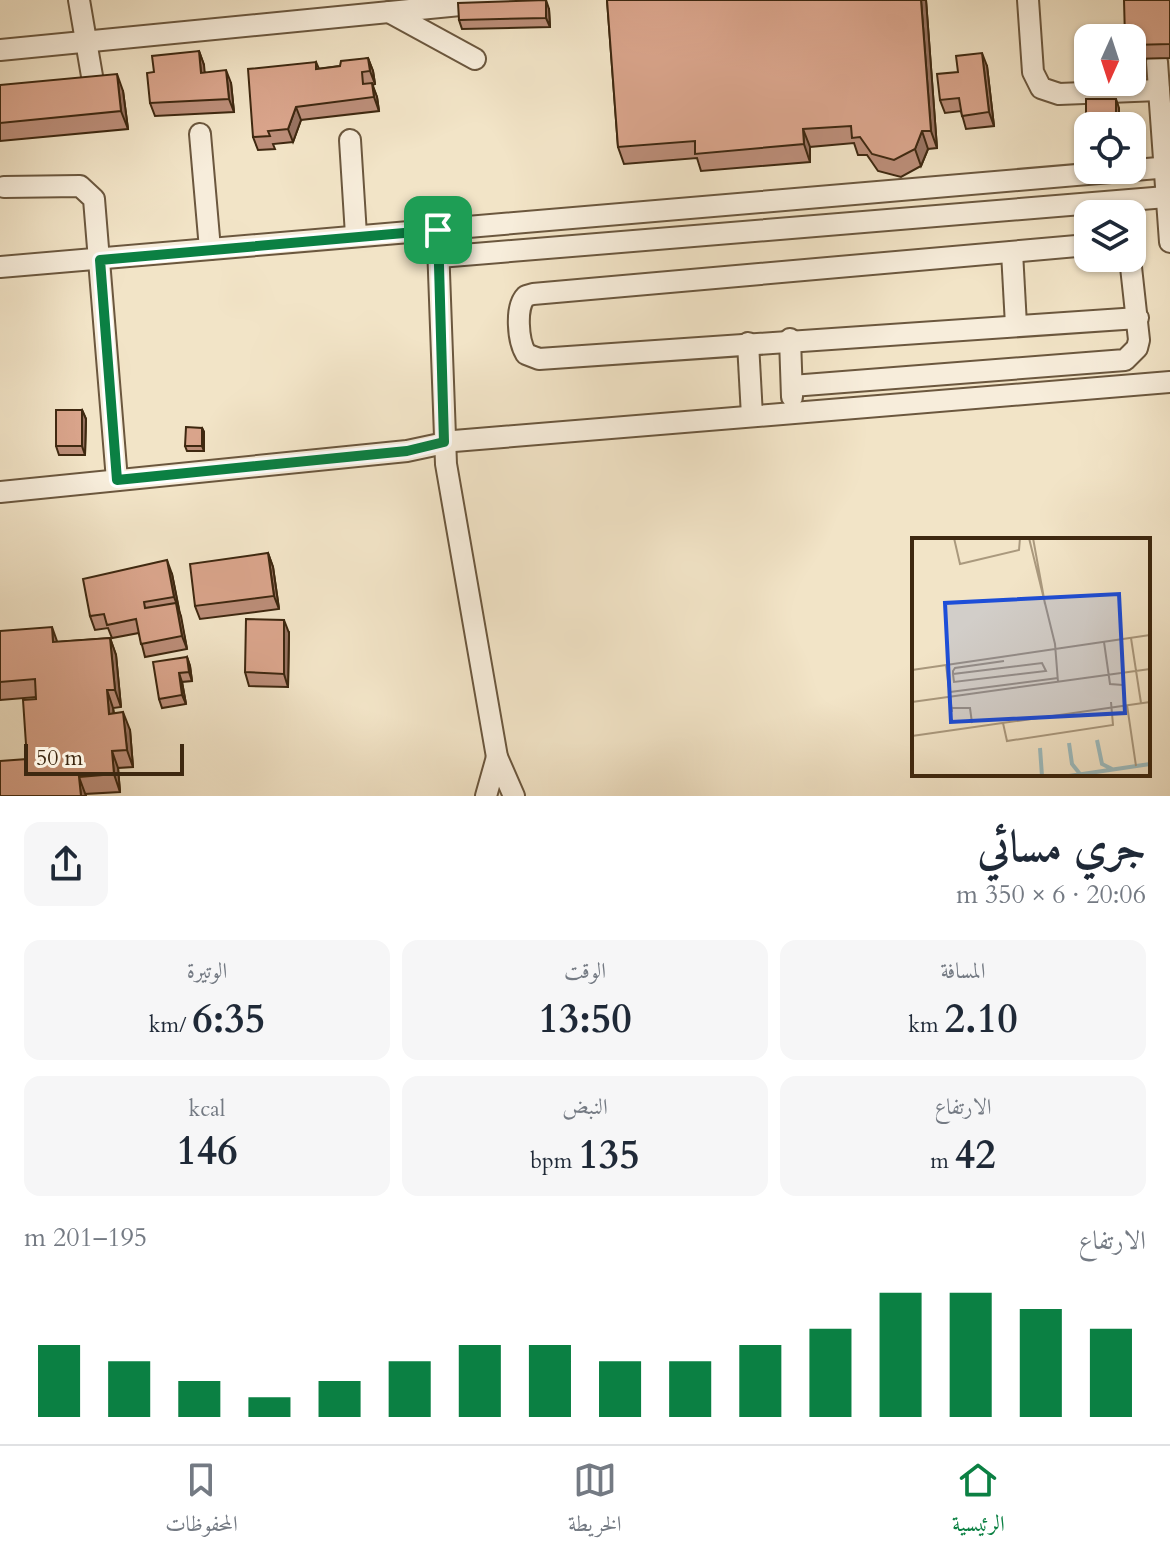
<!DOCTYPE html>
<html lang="ar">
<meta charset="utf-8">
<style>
:root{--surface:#fff;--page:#f6f6f7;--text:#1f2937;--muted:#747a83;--line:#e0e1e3;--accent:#0b8043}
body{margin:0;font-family:Cardo,Amiri,serif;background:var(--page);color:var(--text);direction:rtl;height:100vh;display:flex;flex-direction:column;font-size:30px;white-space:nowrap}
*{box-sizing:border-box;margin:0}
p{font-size:26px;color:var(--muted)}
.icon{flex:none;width:44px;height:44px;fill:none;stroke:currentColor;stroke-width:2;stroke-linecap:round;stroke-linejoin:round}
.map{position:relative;height:796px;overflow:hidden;direction:ltr}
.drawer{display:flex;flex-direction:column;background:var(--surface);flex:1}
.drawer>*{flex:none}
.needle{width:52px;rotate:183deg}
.fabs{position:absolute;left:1074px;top:24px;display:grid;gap:16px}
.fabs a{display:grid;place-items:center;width:72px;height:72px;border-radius:16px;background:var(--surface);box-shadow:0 2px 6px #0004;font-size:40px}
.scale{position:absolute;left:24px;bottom:20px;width:160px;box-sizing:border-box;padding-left:8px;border:4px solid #3e2810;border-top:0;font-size:22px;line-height:28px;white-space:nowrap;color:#3e2810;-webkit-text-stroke:6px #f7eddb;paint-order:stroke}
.pin{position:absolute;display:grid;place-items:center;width:68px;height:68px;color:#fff;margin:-34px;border-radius:16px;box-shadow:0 4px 12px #0006}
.round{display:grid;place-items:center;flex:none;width:84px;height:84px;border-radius:16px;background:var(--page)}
.head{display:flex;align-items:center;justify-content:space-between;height:136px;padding:0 24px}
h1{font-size:44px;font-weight:600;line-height:60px}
.metrics{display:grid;grid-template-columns:repeat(3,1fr);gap:12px;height:136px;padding:8px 24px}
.metrics div{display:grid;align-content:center;border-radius:16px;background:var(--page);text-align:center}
.metrics b{font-size:40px;font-weight:600}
.metrics small{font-size:22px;font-weight:400}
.metrics p{font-size:22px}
.chart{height:224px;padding:16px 24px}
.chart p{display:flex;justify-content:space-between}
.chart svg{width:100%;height:144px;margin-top:8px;stroke:var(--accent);stroke-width:6}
.menu{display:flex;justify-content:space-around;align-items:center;height:112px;border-top:2px solid var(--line);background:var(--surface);font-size:22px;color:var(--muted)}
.menu a{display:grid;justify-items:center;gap:4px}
.menu .current{color:var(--accent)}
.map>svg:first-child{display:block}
</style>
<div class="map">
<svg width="1170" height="796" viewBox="0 0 1170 796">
<rect width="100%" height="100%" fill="#f2e4c7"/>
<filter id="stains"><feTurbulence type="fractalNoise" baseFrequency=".0025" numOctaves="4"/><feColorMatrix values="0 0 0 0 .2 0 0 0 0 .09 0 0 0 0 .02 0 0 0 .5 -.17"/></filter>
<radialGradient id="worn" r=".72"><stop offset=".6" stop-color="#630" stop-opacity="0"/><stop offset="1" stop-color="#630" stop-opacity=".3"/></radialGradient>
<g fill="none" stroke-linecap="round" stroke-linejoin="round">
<g stroke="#6b573e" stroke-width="24">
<g id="minor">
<path d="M 79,0 L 92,76"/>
<path d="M 1028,0 L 1033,72 L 1041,88 L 1059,94 L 1159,90"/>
<path d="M 389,12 L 475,59"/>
<path d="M 0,50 L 512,0"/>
<path d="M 1157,62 L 1170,242"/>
<path d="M 200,134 L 210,249"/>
<path d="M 350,140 L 356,235"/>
<path d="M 4,187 L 80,186 L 94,199 L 117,480"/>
<path d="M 438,245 L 446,464 L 497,757 L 514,796"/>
<path d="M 1088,245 L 533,294 L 526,296 C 515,307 518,341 526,354 L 539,359 L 1138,318"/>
<path d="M 1012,252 L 1016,325"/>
<path d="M 439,257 L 1166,197"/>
<path d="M 0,267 L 1170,167"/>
<path d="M 790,339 L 792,397"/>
<path d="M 748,343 L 752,416"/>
<path d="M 792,386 L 1125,360 L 1137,348 L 1139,340 L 1130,258"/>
<path d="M 0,492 L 407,451 L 454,441 L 1170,382"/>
<path d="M 486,796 L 497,757"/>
</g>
</g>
<use href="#minor" stroke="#f7eddb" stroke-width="20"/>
</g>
<g fill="#bb8d78" stroke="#3e2810" stroke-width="2">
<path d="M 607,0 L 926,0 L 937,148 L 928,149 L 921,166 L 901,177 L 878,171 L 867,155 L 858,155 L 854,143 L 810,147 L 810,162 L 701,171 L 697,158 L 624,164 L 618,147 Z"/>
<path d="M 1170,0 L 1170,58 L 1132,59 L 1132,38 Z"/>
<path d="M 549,9 L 550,27 L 462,29 L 459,20 Z"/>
<path d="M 199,51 L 204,65 L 204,72 L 231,83 L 234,112 L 155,116 L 150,103 L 154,72 Z"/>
<path d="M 368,58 L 373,71 L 375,84 L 372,85 L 377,97 L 379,111 L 301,120 L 293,142 L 273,144 L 275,149 L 258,150 L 253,137 L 316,62 L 319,69 L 340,66 Z"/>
<path d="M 987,66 L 994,126 L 966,129 L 961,111 L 945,113 L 940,100 L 958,72 Z"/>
<path d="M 0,85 L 123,91 L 128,129 L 0,141 Z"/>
<path d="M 82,410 L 86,419 L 85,455 L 59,455 L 56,446 Z"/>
<path d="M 202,428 L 204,432 L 204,451 L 187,451 L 185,446 Z"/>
<path d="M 268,553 L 273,567 L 279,609 L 200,619 L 195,606 Z"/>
<path d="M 172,574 L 187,649 L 145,657 L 139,633 L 112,638 L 108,628 L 95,630 L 90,616 Z"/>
<path d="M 0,631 L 57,642 L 110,638 L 116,655 L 121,707 L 113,708 L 114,713 L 130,730 L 133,767 L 118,768 L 120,792 L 85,794 L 86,796 L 0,796 L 27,759 L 36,699 L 36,697 L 0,700 Z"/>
<path d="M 289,633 L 288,687 L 249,686 L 245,672 Z"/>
<path d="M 187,657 L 190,666 L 192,681 L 182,682 L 186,704 L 162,708 L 159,699 Z"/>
</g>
<g fill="#987361" stroke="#3e2810" stroke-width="2">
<path d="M 546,0 L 549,9 L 550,27 L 546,18 Z"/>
<path d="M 921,0 L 926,0 L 937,148 L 931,131 Z"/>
<path d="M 199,51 L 204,65 L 206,86 L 201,73 Z"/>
<path d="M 982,53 L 987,66 L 994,126 L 989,112 Z"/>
<path d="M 368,58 L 373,71 L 375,84 L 370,71 Z"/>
<path d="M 226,70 L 231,83 L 234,112 L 229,99 Z"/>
<path d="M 117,74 L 123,91 L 128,129 L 121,111 Z"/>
<path d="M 372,83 L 377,97 L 379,111 L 374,97 Z"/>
<path d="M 1116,99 L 1119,108 L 1119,126 L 1116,126 Z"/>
<path d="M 296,107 L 301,120 L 293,142 L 288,129 Z"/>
<path d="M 803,129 L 810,147 L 810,162 L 804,144 Z"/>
<path d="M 922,131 L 928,149 L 921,166 L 915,149 Z"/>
<path d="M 82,410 L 86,419 L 85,455 L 82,446 Z"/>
<path d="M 202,428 L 204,432 L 204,451 L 202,446 Z"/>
<path d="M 268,553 L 273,567 L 279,609 L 274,596 Z"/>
<path d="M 167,560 L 172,574 L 179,610 L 174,597 Z"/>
<path d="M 176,603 L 181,616 L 187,649 L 182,636 Z"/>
<path d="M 284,620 L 289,633 L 288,687 L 284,674 Z"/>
<path d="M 52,627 L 58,644 L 53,642 Z"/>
<path d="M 110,638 L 116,655 L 121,707 L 115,690 Z"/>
<path d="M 187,657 L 190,666 L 192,681 L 189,672 Z"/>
<path d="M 179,673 L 182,682 L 186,704 L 182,695 Z"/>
<path d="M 107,690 L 113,708 L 115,731 L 109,714 Z"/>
<path d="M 123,712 L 130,730 L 133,767 L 127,750 Z"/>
<path d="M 112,751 L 118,768 L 120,792 L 114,774 Z"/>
<path d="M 79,777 L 86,796 L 81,796 Z"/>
</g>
<g fill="#d9a48b" stroke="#3e2810" stroke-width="2">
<path d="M 546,0 L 546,18 L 459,20 L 458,3 Z"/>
<path d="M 607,0 L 921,0 L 931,131 L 922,131 L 915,149 L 894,160 L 872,154 L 860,137 L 852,138 L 851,126 L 803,129 L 804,144 L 695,154 L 695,141 L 618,147 Z"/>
<path d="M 1124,0 L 1170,0 L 1170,44 L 1132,45 L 1132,38 L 1125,38 Z"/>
<path d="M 199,51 L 201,73 L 226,70 L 229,99 L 150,103 L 147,73 L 154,72 L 152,56 Z"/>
<path d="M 982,53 L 989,112 L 962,116 L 959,98 L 940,100 L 937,74 L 958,72 L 956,56 Z"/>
<path d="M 368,58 L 370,71 L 362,72 L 363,84 L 372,83 L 374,97 L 296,107 L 288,129 L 268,131 L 270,136 L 253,137 L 248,69 L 316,62 L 316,69 L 340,66 L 341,61 Z"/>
<path d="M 117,74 L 121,111 L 0,123 L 0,85 Z"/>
<path d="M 1086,99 L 1116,99 L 1116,126 L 1088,126 L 1088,129 L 1086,129 Z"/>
<rect x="56" y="410" width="26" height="36"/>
<path d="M 186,427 L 202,428 L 202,446 L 185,446 Z"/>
<path d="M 268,553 L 274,596 L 195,606 L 190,564 Z"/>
<path d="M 167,560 L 174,597 L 144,602 L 145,608 L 176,603 L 182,636 L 141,644 L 136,619 L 107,625 L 104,614 L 90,616 L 83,579 Z"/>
<path d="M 246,619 L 284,620 L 284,674 L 245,672 Z"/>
<path d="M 52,627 L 53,642 L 110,638 L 115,690 L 107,690 L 109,714 L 123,712 L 127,750 L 112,751 L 114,774 L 79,777 L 81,796 L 0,796 L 0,761 L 27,759 L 23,700 L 36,699 L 35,679 L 0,682 L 0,631 Z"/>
<path d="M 187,657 L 189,672 L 179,673 L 182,695 L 159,699 L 153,662 Z"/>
</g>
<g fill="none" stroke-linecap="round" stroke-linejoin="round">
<g stroke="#fff" stroke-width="16">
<path id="route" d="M 438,230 L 444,442 L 407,451 L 117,480 L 100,260 Z"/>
</g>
<use href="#route" stroke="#0b8043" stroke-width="10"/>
</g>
<g transform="translate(912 538)">
<rect width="238" height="238" fill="#f2e4c7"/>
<path fill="none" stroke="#9ebcbe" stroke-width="4" d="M 185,202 L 190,226 L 200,231M 157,205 L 160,226 L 168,236M 128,210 L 130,238M 157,238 L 238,226"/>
<path fill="none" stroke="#aa997e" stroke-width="2" d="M 42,0 L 48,26 L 107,12 L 108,0M 117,0 L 143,106 L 146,144M 121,0 L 133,66M 219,100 L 229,165M 192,104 L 198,146 L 211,147M 34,127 L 40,174M 0,132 L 238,97M 41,136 L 130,125 L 134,133 L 42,144 L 41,136 L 41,133 L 43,130 L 92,123M 38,154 L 146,140M 0,164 L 238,131M 215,167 L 224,228M 40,170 L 58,170 L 60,185M 91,185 L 95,203 L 201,187 L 199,164M 0,198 L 238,164"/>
<path fill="#1d4ed8" fill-opacity="0.15" stroke="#1d4ed8" stroke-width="4" d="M 207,56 L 213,175 L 39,184 L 33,65 Z"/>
<rect width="238" height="238" fill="none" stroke="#3e2810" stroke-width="4"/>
</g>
<rect width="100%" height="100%" filter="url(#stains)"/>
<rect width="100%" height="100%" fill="url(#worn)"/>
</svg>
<div class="fabs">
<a><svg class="needle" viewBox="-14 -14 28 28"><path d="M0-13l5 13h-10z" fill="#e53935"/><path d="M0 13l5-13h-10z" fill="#747a83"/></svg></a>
<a><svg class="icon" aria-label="locate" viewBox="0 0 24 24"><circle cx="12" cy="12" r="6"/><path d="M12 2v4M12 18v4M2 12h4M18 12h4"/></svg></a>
<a><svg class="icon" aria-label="layers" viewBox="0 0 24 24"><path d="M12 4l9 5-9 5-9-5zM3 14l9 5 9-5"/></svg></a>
</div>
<div class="scale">50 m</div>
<div class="pin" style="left:438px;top:230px;background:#1e9e55"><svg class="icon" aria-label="arrive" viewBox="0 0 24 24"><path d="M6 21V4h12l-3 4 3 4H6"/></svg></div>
</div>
<section class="drawer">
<div class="head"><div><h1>جري مسائي</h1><p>20:06 · 6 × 350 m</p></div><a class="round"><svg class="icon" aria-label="share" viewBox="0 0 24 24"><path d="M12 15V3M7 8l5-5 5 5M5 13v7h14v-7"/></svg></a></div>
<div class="metrics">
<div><p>المسافة</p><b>2.10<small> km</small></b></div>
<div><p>الوقت</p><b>13:50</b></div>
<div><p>الوتيرة</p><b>6:35<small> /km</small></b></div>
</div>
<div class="metrics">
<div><p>الارتفاع</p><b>42<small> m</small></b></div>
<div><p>النبض</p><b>135<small> bpm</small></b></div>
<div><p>kcal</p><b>146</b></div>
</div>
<div class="chart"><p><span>الارتفاع</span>195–201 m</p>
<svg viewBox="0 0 160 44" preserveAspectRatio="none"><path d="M5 44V22M15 44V27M25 44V33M35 44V38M45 44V33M55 44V27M65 44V22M75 44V22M85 44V27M95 44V27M105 44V22M115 44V17M125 44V6M135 44V6M145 44V11M155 44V17"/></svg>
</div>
</section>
<nav class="menu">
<a class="current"><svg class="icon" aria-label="home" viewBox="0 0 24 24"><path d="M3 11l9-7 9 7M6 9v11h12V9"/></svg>الرئيسية</a>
<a><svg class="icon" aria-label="map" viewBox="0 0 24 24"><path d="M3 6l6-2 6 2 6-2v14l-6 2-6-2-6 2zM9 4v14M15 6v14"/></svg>الخريطة</a>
<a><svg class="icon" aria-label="saved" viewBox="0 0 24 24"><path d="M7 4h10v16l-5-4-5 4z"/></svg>المحفوظات</a>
</nav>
